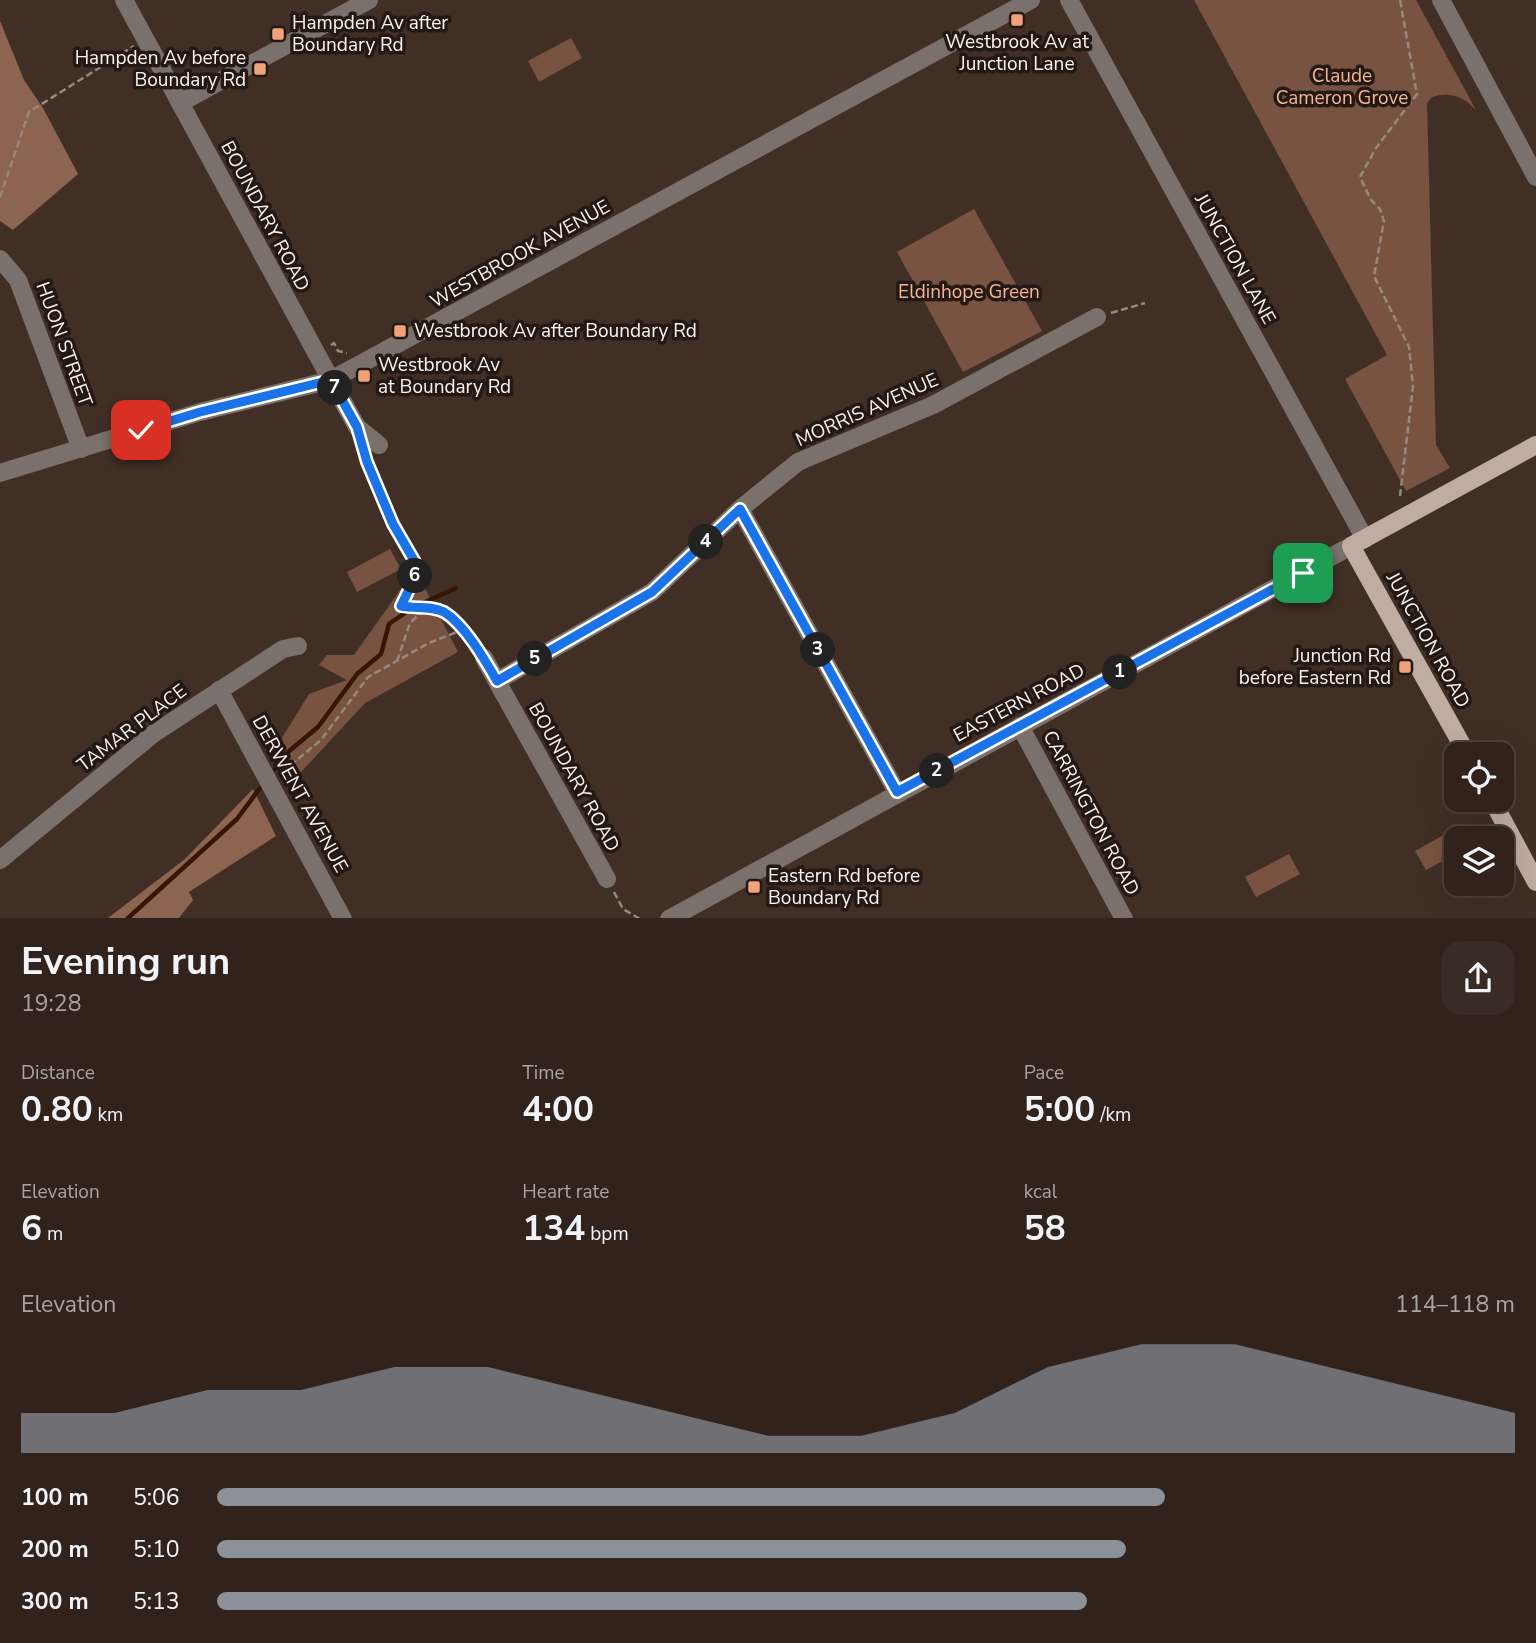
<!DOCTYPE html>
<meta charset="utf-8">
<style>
:root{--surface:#31231c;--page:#392b25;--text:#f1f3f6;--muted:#a8a4a3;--line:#4c403b;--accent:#8c9099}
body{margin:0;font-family:"Nunito Sans",sans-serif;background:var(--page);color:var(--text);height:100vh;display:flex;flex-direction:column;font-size:26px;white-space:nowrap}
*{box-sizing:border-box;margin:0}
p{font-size:23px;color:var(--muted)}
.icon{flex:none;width:38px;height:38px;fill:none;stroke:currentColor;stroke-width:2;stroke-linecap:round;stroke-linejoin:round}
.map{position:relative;height:918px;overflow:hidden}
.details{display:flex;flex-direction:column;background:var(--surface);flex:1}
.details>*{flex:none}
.controls{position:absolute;left:1444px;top:742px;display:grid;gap:14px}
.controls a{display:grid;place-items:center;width:70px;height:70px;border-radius:14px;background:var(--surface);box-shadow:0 7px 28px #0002,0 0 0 2px var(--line);font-size:35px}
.pin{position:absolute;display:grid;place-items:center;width:60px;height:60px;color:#fff;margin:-30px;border-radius:14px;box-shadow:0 4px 10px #0006}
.km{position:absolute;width:35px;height:35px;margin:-18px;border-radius:50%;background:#222;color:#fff;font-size:19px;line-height:35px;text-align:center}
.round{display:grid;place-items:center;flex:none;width:74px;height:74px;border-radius:21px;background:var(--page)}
.overview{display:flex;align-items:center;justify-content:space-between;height:119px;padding:0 21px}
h1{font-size:38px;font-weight:700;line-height:52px}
.figures{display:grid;grid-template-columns:repeat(3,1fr);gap:10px;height:119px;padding:7px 21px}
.figures div{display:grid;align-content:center}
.figures b{font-size:35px;font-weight:700}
.figures small{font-size:19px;font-weight:400}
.figures p{font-size:19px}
.chart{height:196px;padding:14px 21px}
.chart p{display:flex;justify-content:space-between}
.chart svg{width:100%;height:126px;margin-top:7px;fill:var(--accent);opacity:.7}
ul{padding:0 21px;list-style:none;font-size:23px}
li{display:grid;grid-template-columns:112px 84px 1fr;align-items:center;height:52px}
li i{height:18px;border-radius:9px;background:var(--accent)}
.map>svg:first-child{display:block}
</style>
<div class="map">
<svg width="1536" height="919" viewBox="0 0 1536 919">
<rect width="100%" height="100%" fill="#412f26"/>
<g fill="#785341">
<path d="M 1194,0 L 1416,0 L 1476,110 C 1464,97 1450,91 1432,97 L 1427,103 L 1436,445 L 1450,468 L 1406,491 L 1345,379 L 1387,355 Z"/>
<path d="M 571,38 L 582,58 L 539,82 L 528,61 Z"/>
<path d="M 974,209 L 1042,331 L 963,372 L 897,252 Z"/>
<path d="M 390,549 L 401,569 L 357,592 L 347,572 Z"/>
<path d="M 415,569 L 458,652 L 365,703 L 290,784 L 272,754 L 309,694 L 347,680 L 319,665 L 327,655 L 354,655 Z"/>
<path d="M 1458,827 L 1465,838 L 1456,838 L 1456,854 L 1426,870 L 1415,851 Z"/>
<path d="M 1289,854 L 1300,874 L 1256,897 L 1245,877 Z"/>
</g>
<g fill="#8c6450">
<path d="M 0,21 L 24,80 L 43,108 L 78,174 L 13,230 L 0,221 Z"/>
<path d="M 253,789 L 276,836 L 189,892 L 193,900 L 179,918 L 108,918 L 185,859 Z"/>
</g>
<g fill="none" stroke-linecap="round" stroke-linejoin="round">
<g stroke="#361503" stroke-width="4.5">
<path d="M 275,769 L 288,752 L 318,727 L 357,674 L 381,654 L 389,624 L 412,608 L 456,588"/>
<path d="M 127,919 L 237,819 L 260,788"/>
</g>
<g stroke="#978880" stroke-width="2.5" stroke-dasharray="7 3.5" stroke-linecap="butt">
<path d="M 0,197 L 29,112 L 134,46"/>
<path d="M 1111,313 L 1145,303"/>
<path d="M 331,345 L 334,343 L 338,351 L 347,353"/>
<path d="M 365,454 L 393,524 L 419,569 L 401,605 C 411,608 419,606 429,608 C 450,611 463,631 476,647"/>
<path d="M 1400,496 L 1413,386 L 1409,347 L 1374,276 L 1384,221 L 1380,209 L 1371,200 L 1360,177 L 1376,148 L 1417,94 L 1400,0"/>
<path d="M 397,661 L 410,623 L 427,607"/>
<path d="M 282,772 L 321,740 L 368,677 L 429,643 L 462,630"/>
<path d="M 614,892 L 623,909 L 640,919"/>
</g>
<g stroke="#7a716c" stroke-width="18">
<path d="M 124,0 L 331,380 L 357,427 L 379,445"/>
<path d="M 1069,0 L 1365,539"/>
<path d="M 1441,0 L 1536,177"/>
<path d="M 180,103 L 369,0"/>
<path d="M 0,259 L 18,280 L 81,449"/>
<path d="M 0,473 L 200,412 L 331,380 L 1031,0"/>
<path d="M 740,509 L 897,792"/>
<path d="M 484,658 L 607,879"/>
<path d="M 497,681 L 652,592 L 740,509 L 798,462 L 933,405 L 1097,317"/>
<path d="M 219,690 L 343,919"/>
<path d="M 1020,726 L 1124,919"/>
<path d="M 0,860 L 153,734 L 283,649 L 298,646"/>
<path d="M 669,919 L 1351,546"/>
</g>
<g stroke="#c0aca3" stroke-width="18">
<path d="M 1467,754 L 1351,546 L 1536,445"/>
<path d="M 1492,800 L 1536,882"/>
</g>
</g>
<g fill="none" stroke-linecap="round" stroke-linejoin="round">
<g stroke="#fff" stroke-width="14">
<path id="route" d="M 141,430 L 200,412 L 331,380 L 357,427 L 367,462 L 393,524 L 419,569 L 401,606 C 415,609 431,605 444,612 C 465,625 485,660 497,681 L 652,592 L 740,509 L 897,792 L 1303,573"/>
</g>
<use href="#route" stroke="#1a73e8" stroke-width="9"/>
</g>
<g fill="#f0a27a" stroke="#221915" stroke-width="2.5">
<rect x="1010" y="13" width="14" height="14" rx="3.5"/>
<rect x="271" y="27" width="14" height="14" rx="3.5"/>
<rect x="253" y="62" width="14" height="14" rx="3.5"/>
<rect x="393" y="324" width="14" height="14" rx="3.5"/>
<rect x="357" y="369" width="14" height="14" rx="3.5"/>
<rect x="1398" y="660" width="14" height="14" rx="3.5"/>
<rect x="747" y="880" width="14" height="14" rx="3.5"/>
</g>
<g text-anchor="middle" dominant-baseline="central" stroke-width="7" stroke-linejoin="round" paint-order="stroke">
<g font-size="19" fill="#fef1ec" stroke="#221915" text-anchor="start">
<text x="292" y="23">Hampden Av after<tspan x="292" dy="22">Boundary Rd</tspan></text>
<text x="1017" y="42" text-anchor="middle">Westbrook Av at<tspan x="1017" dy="22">Junction Lane</tspan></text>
<text x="246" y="58" text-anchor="end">Hampden Av before<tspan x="246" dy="22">Boundary Rd</tspan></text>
<text x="414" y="331">Westbrook Av after Boundary Rd</text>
<text x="378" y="365">Westbrook Av<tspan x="378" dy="22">at Boundary Rd</tspan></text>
<text x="1391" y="656" text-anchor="end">Junction Rd<tspan x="1391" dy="22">before Eastern Rd</tspan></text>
<text x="768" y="876">Eastern Rd before<tspan x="768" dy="22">Boundary Rd</tspan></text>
</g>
<g font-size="19" fill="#f5b391" stroke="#221915">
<text x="1342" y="76">Claude<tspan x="1342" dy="22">Cameron Grove</tspan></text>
<text x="969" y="292">Eldinhope Green</text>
</g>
<g font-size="19" fill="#fef1ec" stroke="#221915">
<text transform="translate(265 216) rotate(62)">BOUNDARY ROAD</text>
<text transform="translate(520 254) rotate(-29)">WESTBROOK AVENUE</text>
<text transform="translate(1235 259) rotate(61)">JUNCTION LANE</text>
<text transform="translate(64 344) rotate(70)">HUON STREET</text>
<text transform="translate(867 410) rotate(-24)">MORRIS AVENUE</text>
<text transform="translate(1428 640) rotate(61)">JUNCTION ROAD</text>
<text transform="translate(1019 703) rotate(-28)">EASTERN ROAD</text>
<text transform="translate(132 728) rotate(-37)">TAMAR PLACE</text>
<text transform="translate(574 777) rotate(61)">BOUNDARY ROAD</text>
<text transform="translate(300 794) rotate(61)">DERWENT AVENUE</text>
<text transform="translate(1091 813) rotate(62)">CARRINGTON ROAD</text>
</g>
</g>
</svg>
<div class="controls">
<a><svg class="icon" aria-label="locate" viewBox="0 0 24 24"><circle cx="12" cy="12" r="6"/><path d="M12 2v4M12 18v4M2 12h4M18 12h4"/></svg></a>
<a><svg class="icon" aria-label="layers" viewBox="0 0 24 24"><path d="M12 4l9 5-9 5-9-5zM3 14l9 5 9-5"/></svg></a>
</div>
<div class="pin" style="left:1303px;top:573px;background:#1e9e55"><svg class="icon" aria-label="arrive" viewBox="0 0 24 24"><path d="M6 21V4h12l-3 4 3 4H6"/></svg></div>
<div class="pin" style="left:141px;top:430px;background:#d93025"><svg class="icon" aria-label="check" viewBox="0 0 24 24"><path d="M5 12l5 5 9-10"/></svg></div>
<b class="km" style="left:1120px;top:672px">1</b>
<b class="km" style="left:937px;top:771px">2</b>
<b class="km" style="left:818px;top:650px">3</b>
<b class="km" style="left:706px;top:542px">4</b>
<b class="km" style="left:535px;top:659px">5</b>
<b class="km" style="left:415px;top:576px">6</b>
<b class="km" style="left:335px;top:388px">7</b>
</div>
<section class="details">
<div class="overview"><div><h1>Evening run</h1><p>19:28</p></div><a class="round"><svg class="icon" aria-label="share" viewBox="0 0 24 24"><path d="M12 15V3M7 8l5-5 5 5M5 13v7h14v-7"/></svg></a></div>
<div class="figures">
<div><p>Distance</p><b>0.80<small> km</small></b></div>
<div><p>Time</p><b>4:00</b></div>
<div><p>Pace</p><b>5:00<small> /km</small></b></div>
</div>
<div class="figures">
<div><p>Elevation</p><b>6<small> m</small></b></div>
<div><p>Heart rate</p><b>134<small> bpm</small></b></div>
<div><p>kcal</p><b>58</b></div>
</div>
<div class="chart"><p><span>Elevation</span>114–118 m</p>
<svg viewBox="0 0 160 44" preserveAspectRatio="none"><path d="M0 44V30L10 30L20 22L30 22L40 14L50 14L60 22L70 30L80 38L90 38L100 30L110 14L120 6L130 6L140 14L150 22L160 30V44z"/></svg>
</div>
<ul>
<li><b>100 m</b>5:06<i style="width:73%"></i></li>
<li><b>200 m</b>5:10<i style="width:70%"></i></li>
<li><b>300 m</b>5:13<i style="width:67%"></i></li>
</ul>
</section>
